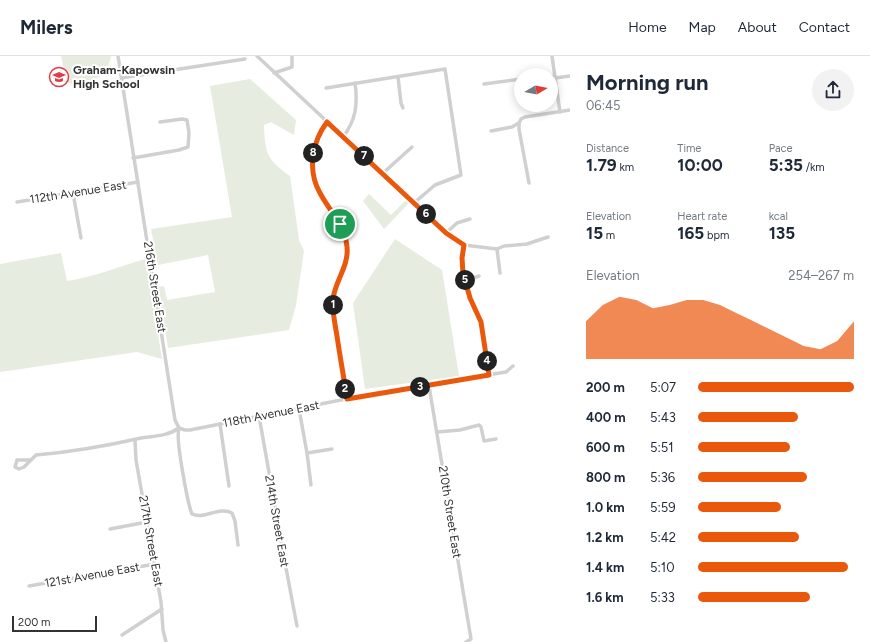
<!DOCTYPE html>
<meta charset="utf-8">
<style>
:root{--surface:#fff;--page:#f2f2f3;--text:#1f2937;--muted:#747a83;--line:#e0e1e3;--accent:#ea580c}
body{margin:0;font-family:Figtree,sans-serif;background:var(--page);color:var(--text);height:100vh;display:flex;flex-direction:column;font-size:15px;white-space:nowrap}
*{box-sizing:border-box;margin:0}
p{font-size:13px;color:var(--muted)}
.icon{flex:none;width:22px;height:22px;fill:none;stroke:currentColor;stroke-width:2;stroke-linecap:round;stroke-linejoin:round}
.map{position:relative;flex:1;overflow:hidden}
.details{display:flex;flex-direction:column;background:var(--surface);width:300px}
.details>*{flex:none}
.needle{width:26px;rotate:80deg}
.controls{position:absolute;left:514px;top:12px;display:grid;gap:8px}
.controls a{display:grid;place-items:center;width:44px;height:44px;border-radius:50%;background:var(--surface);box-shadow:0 2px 10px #0003;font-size:20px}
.scale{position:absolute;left:12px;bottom:10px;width:85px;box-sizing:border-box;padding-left:4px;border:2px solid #333;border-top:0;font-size:11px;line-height:14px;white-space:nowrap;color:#333;-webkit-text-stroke:3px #fff;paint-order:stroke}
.pin{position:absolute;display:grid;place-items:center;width:34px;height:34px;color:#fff;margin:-17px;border:2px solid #fff;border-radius:50%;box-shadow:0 1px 4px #0007}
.km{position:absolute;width:20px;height:20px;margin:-10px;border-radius:50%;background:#222;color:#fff;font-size:11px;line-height:20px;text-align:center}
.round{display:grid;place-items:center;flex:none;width:42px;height:42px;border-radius:21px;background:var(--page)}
.summary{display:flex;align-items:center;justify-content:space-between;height:68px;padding:0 16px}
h1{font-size:22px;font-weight:700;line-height:30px}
.figures{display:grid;grid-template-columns:repeat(3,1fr);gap:6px;height:68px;padding:4px 16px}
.figures div{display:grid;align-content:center}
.figures b{font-size:17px;font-weight:700}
.figures small{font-size:11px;font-weight:400}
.figures p{font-size:11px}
.chart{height:112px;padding:8px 16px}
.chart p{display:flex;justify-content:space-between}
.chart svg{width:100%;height:72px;margin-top:4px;fill:var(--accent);opacity:.7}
ul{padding:0 16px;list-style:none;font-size:13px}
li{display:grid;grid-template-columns:64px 48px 1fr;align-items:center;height:30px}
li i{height:10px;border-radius:5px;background:var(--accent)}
header{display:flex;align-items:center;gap:24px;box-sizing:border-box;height:56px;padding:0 20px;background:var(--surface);border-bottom:1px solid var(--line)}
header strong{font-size:19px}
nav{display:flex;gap:22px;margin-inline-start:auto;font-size:14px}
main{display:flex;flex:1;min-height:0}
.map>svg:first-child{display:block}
</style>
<header>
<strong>Milers</strong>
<nav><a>Home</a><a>Map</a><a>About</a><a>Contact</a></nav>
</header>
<main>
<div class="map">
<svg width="570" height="586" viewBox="0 0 570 586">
<rect width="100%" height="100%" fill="#fff"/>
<g fill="#e6ecdf">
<path d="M 61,0 L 111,0 L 111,1 C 105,25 93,24 72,28 L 67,26 Z"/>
<path d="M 250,23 L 296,64 L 294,79 L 271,66 L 264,69 C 265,96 266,103 290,120 L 299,184 L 304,195 L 296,249 L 289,274 L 168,292 L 158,231 L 164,230 L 167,244 L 215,236 L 208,199 L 158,209 L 151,173 L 232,161 L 210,30 Z"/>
<path d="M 369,138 L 391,159 L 407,143 L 410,146 L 384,173 L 363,145 Z"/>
<path d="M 395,183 L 442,214 L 459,320 L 365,333 L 353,247 Z"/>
<path d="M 61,197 L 67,225 C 94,221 120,210 146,203 L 162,303 L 137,296 L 0,316 L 0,208 Z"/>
</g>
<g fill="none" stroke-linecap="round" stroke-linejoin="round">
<g stroke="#d0d0d0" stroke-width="3.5">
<path d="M 118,0 L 175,364 L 179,372"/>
<path d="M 257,0 L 446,177 L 464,189 L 497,193"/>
<path d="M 552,0 L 560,56"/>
<path d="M 274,17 L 292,11 L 292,0"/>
<path d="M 551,20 L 555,22 L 570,20"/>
<path d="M 398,21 L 401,47 L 403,52"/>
<path d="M 121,22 L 245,3"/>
<path d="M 484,28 L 521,23"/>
<path d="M 326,32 L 445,13 L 461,119 L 435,129 L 414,147"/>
<path d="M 327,66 C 318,78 313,89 313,105 C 311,144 344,156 347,191 C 349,210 335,225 333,243 C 332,255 335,268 337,280 C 340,301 344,322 347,343"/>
<path d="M 491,75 L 512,71 L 519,67"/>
<path d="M 343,81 C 356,64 358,48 355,27"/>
<path d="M 133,102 L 179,94 L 188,91 L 189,77 L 187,64 L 182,63 L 160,66"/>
<path d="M 382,118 L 412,91"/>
<path d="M 529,127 L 519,73 L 519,67 L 521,63 L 525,61 L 570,54"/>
<path d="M 73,137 L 81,182"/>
<path d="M 17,146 L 138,126"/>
<path d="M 446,177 L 457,167 L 470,163"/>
<path d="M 464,189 L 462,202 L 463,217 L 470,242 L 481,266 L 489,319"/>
<path d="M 497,193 L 504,190 L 527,188 L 548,181"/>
<path d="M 497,193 L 500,217"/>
<path d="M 465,225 L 479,220"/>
<path d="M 429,330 L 471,583 L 466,586"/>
<path d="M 299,353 L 307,397 L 311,429"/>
<path d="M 259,360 L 286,512 L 297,570"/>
<path d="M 220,368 L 229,430"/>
<path d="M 179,372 L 185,374 L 190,374 L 376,337 L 506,316 L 513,310"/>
<path d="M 179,373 C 175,381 188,449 192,458 C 204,464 219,450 232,457 L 235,465 L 238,489"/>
<path d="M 437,376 L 460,374 L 479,369 L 481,371 L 484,385 L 496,383"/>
<path d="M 135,385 L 136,404 L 161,546 L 163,574 L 166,586"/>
<path d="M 307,397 L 332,393"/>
<path d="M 30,404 L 17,404 L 15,411 L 19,413 L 24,411 L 36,399 C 71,396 106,390 141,382 C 154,380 168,380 179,372"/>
<path d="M 110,473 L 147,466"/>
<path d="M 29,530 L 155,508"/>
<path d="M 122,579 L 162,553"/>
</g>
</g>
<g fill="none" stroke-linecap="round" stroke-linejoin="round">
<g stroke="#fff" stroke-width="8">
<path id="route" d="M 327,66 L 446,177 L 464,189 L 462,202 L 463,217 L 470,242 L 481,266 L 489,319 L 347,343 C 344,322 340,301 337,280 C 335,268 332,255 333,243 C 335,225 349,210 347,191 C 345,169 330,156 320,137 C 307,114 312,86 327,66 Z"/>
</g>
<use href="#route" stroke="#ea580c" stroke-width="5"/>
</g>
<defs>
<g id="school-ring" transform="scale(1)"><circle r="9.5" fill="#fff" stroke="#e63946" stroke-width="1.5"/><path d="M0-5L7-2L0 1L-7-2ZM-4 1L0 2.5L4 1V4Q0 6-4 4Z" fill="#e63946"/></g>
</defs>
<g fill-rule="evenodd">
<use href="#school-ring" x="59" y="21"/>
</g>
<g text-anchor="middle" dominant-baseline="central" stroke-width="4" stroke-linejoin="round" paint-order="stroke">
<g font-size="12" font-weight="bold" fill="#333" stroke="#fff" text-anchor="start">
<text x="73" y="14">Graham-Kapowsin<tspan x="73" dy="14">High School</tspan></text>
</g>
<g font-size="12" fill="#333" stroke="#fff">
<text transform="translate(78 136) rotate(-9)">112th Avenue East</text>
<text transform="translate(155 231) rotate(81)">216th Street East</text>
<text transform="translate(271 358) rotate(-11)">118th Avenue East</text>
<text transform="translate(450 456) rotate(81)">210th Street East</text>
<text transform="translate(277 465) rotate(80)">214th Street East</text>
<text transform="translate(151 485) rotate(80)">217th Street East</text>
<text transform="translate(92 519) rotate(-10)">121st Avenue East</text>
</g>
</g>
</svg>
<div class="controls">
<a><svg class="needle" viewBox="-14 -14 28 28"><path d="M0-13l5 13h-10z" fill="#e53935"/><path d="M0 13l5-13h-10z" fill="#747a83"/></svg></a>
</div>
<div class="scale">200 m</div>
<div class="pin" style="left:340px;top:168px;background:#1e9e55"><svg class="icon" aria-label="arrive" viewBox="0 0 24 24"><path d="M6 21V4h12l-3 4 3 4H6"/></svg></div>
<b class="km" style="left:333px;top:249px">1</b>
<b class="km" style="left:345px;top:333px">2</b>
<b class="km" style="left:420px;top:331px">3</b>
<b class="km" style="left:487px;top:305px">4</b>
<b class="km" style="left:465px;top:224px">5</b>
<b class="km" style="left:426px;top:158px">6</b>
<b class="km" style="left:364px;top:100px">7</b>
<b class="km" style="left:313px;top:97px">8</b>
</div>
<section class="details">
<div class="summary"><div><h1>Morning run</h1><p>06:45</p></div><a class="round"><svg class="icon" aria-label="share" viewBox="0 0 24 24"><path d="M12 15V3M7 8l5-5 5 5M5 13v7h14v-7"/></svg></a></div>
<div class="figures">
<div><p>Distance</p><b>1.79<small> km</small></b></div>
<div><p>Time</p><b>10:00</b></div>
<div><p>Pace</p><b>5:35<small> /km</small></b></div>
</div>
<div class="figures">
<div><p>Elevation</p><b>15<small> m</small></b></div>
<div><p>Heart rate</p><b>165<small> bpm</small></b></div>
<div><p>kcal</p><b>135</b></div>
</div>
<div class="chart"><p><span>Elevation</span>254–267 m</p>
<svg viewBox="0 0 160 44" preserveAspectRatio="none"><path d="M0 44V21L10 11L20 6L30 8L40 13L50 11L60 8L70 8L80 11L90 16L100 21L110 26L120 31L130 36L140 38L150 33L160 21V44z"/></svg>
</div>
<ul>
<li><b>200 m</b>5:07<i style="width:100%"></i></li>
<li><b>400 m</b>5:43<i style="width:64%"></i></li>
<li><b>600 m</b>5:51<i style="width:59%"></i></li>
<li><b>800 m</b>5:36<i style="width:70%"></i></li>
<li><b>1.0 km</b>5:59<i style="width:53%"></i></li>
<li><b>1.2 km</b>5:42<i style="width:65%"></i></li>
<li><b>1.4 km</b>5:10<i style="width:96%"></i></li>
<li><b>1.6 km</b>5:33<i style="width:72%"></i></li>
</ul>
</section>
</main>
